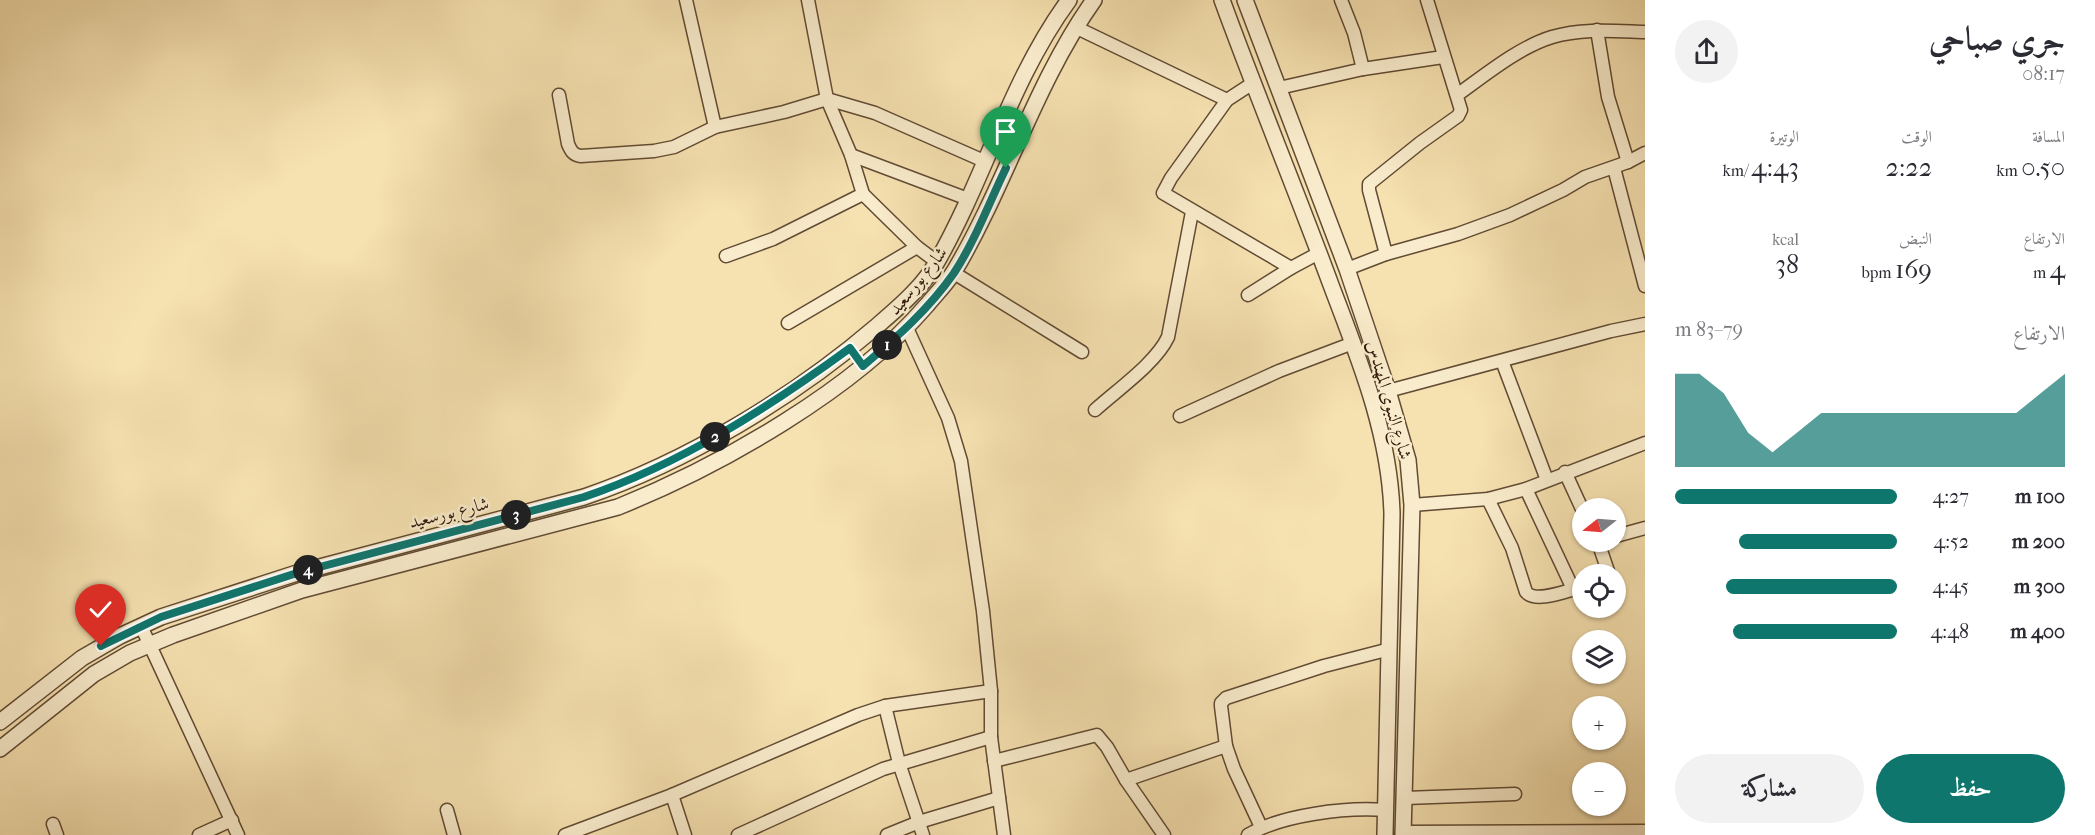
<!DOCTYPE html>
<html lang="ar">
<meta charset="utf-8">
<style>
:root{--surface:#fff;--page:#f2f2f3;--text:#2b2b33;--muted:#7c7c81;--accent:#0f766e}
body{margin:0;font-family:"IM FELL French Canon",Amiri,serif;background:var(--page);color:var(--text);direction:rtl;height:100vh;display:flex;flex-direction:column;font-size:22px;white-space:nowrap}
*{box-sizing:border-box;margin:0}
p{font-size:20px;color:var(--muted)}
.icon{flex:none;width:33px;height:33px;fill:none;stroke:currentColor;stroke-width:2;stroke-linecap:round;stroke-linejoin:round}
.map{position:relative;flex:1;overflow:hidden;direction:ltr}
.details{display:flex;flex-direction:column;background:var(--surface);width:450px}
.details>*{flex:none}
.needle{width:39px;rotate:253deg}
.buttons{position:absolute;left:1572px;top:498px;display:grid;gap:12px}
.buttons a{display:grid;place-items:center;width:54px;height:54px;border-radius:50%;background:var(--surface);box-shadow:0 2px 4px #0004;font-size:30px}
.pin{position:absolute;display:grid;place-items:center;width:51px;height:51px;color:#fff;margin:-62px -26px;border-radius:50% 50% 50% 0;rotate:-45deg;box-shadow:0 0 6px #0007}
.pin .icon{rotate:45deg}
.km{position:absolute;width:30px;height:30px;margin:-15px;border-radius:50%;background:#222;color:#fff;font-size:16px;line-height:30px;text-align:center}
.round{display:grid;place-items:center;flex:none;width:63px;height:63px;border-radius:32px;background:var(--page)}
.headline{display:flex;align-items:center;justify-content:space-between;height:102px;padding:0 30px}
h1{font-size:33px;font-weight:600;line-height:45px}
.stats{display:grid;grid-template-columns:repeat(3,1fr);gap:9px;height:102px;padding:6px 30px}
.stats div{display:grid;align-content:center}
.stats b{font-size:26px;font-weight:600}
.stats small{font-size:16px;font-weight:400}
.stats p{font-size:16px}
.chart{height:168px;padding:12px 30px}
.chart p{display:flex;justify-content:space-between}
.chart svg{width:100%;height:108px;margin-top:6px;fill:var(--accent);opacity:.7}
.action{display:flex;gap:12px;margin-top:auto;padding:12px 30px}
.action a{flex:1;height:69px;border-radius:36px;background:var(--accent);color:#fff;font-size:24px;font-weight:600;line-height:69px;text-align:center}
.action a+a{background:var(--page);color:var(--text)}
ul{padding:0 30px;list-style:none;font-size:20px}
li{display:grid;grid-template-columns:96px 72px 1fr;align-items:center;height:45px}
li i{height:15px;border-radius:8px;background:var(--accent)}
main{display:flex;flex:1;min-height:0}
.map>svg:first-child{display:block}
</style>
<main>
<section class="details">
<div class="headline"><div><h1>جري صباحي</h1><p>08:17</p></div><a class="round"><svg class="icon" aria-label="share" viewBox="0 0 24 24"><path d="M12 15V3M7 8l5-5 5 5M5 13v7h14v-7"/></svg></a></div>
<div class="stats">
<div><p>المسافة</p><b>0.50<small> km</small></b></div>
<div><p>الوقت</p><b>2:22</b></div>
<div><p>الوتيرة</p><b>4:43<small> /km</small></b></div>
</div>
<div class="stats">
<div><p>الارتفاع</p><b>4<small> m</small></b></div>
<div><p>النبض</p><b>169<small> bpm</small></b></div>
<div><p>kcal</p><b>38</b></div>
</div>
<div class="chart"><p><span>الارتفاع</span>79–83 m</p>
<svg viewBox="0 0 160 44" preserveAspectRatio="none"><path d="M0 44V6L10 6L20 14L30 30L40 38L50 30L60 22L70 22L80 22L90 22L100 22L110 22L120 22L130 22L140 22L150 14L160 6V44z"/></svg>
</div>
<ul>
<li><b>100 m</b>4:27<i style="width:100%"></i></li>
<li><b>200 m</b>4:52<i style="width:71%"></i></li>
<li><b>300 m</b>4:45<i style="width:77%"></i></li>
<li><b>400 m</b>4:48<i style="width:74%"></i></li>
</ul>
<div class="action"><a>حفظ</a><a>مشاركة</a></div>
</section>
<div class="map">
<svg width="1645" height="835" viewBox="0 0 1645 835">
<rect width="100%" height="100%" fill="#f6e1b0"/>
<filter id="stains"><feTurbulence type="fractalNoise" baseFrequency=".00333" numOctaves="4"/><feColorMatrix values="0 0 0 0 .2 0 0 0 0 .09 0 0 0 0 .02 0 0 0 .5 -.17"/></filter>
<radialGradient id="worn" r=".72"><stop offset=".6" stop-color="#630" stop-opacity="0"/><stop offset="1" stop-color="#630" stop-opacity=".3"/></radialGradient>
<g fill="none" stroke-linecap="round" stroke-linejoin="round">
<g stroke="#614b34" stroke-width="15">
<g id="minor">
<path d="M 686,0 L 715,127"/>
<path d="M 808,0 L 827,99 L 851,155 L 863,194 L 917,247 L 937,262"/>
<path d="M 1341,0 L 1354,33 L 1363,69"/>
<path d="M 1075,27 L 1227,100"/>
<path d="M 1597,30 L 1608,97 L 1628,162"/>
<path d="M 1253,83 L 1227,100 L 1171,178 L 1163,193 L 1291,268"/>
<path d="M 1279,88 L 1363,69 L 1443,57"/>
<path d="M 559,95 L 568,144 C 571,151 573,155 581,156 L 654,151 L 674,147 L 715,127 L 784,112 L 827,99 L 875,113 L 984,161"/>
<path d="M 1457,95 C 1485,75 1519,47 1552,37 C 1582,28 1614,31 1645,32"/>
<path d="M 851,155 L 968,199"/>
<path d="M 1614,168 L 1645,286"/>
<path d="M 1386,254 L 1369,190 L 1369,184 L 1420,143 L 1458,116 L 1461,110 L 1427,0"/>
<path d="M 726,256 L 773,239 L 863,194"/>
<path d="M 1347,269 L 1386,254 L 1458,234 L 1510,215 L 1563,190 L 1585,177 L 1628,162 L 1645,153"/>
<path d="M 954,273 L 1082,352"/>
<path d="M 1248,295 L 1291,268 L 1319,253"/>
<path d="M 788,323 L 917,247"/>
<path d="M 907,328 L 948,418 L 961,461 L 983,611 L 991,691 L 991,737 L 1004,835"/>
<path d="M 1502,361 L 1547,480"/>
<path d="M 1388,391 L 1611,331 L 1645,324"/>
<path d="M 1095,410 C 1117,390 1156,363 1168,337 L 1192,212"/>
<path d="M 1180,416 L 1279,371 L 1353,343"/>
<path d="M 1565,472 L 1582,509"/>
<path d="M 1526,489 L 1573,589"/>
<path d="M 1488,499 L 1512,548 L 1526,592 C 1536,604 1568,590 1582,587"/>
<path d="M 1412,505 L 1488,499 L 1526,489 L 1645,443"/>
<path d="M 1616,536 L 1645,528"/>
<path d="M 1598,542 L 1609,574"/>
<path d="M 141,626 L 238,835"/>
<path d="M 885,706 L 899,763 L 923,835"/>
<path d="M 1226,746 L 1221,706 L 1221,703 L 1226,698 L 1324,666 L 1390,649"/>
<path d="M 994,761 L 1097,735 L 1107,747 L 1126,780 L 1164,835"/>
<path d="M 1126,780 L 1226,746 L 1234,769 L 1261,827"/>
<path d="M 672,795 L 685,835"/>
<path d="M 1405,798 L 1515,794"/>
<path d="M 447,810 L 454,835"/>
<path d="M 53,824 L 57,835"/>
<path d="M 1403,832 L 1645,831"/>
<path d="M 199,835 L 232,820"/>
<path d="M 565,835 L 672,795 L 858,715 L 885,706 L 991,691"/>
<path d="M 738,835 L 883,769 L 991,737"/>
<path d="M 887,835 L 919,822 L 999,798"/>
<path d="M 1248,835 C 1281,815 1346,807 1385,810"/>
</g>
</g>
<g stroke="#614b34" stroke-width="18">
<g id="tertiary">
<path d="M 1222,0 C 1257,96 1296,190 1331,285 C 1359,359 1390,434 1392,514 L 1385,835"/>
<path d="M 1245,0 L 1347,269 L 1388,391 L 1408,460 L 1412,505 L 1403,835"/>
<path d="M 0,722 L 82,658 L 120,636 L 161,617 L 297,573 L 584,497 C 687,462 794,397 877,326 C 899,307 924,286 938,260 C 986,175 1011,79 1069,0"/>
<path d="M 0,749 L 94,674 L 130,653 L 173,635 L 302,590 L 618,507 C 722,465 854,390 927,305 C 936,294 948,282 955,270 C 1007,182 1035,83 1094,0"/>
</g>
</g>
<use href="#minor" stroke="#f9eccc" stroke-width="12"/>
<use href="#tertiary" stroke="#f9eccc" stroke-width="15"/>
</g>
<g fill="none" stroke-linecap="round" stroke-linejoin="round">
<g stroke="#fff" stroke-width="12">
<path id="route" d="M 101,646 L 161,617 L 297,573 L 584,497 C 681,464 768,408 850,348 L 863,366 C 896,338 929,309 954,273 C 975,241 989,203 1006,168"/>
</g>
<use href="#route" stroke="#0f766e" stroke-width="8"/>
</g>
<g text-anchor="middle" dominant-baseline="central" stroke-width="5" stroke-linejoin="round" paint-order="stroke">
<g font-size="18" fill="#2f190a" stroke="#f9eccc">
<text transform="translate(918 281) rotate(-51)">شارع بورسعيد</text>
<text transform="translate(1389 400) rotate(74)">شارع النبوى المهندس</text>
<text transform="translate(449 513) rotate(-14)">شارع بورسعيد</text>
</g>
</g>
<rect width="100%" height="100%" filter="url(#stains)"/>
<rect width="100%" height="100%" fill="url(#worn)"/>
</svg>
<div class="buttons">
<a><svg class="needle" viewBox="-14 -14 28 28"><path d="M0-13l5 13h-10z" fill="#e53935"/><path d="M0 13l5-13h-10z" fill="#7c7c81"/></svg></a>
<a><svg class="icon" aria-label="locate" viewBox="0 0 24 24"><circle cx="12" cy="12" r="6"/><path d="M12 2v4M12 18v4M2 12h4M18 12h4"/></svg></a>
<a><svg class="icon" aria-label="layers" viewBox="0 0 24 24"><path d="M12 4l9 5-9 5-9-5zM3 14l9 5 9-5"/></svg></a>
<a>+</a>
<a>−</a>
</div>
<div class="pin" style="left:1006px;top:168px;background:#1e9e55"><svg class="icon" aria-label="arrive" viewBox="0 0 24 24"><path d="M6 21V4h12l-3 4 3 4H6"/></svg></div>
<div class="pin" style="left:101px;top:646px;background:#d93025"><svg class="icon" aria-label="check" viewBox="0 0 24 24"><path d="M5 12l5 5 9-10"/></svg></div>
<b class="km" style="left:887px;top:345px">1</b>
<b class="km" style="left:715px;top:437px">2</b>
<b class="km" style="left:516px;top:515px">3</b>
<b class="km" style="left:308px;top:570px">4</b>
</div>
</main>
